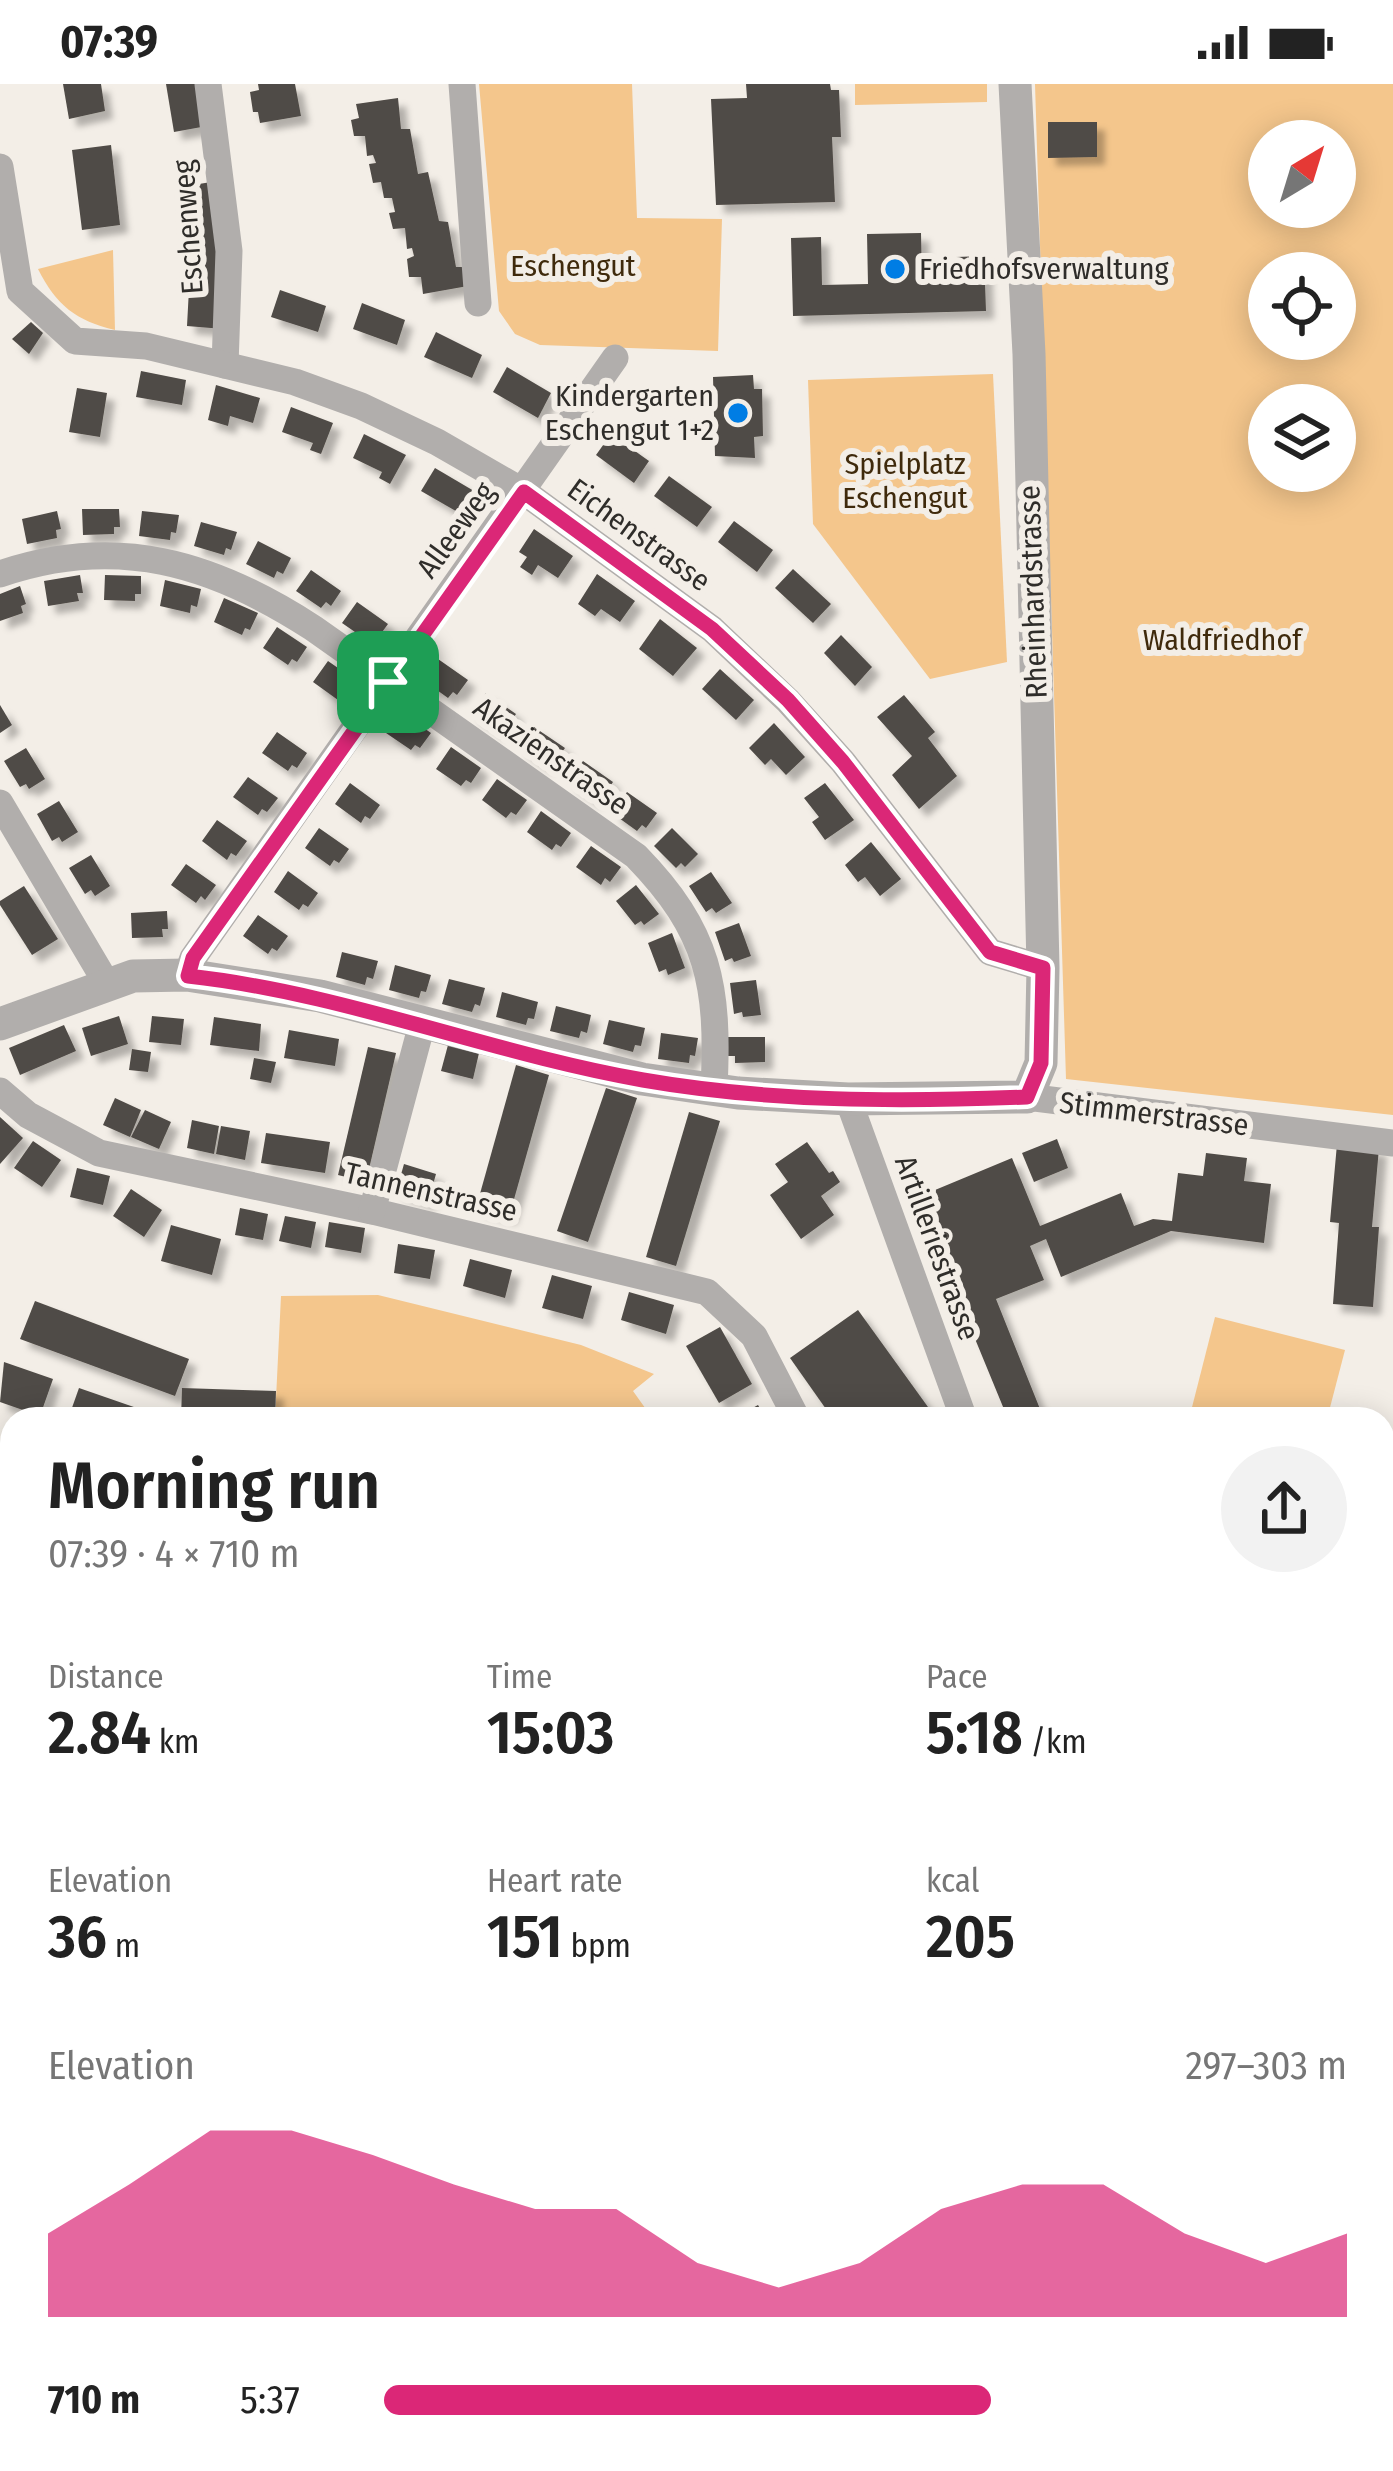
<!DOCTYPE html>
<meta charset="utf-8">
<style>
:root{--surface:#fff;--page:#f2f2f2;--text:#222;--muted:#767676;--accent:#db2777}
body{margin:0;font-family:"Fira Sans Condensed",sans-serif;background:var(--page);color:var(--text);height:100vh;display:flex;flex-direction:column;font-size:45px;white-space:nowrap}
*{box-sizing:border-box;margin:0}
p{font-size:39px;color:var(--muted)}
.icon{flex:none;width:66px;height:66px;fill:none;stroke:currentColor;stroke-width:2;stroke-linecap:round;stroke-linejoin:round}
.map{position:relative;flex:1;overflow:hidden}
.details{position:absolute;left:0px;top:1323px;width:1395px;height:1065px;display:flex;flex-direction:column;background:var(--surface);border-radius:36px 36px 0 0;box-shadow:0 6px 30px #0003}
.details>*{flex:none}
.needle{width:78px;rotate:38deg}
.tools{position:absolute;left:1248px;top:36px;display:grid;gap:24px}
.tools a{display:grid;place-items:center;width:108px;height:108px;border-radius:50%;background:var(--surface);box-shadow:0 6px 30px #0003;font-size:60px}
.pin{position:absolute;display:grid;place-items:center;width:102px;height:102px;color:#fff;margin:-51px;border-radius:24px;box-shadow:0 6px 18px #0006}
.round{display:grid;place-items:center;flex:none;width:126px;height:126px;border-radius:63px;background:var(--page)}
.summary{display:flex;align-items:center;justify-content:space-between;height:204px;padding:0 48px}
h1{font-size:66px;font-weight:600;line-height:90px}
.figures{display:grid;grid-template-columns:repeat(3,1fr);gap:18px;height:204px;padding:12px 48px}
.figures div{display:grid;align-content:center}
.figures b{font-size:60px;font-weight:600}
.figures small{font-size:33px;font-weight:400}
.figures p{font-size:33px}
.chart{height:336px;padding:24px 48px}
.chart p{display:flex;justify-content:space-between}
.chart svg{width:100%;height:216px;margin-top:12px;fill:var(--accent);opacity:.7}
ul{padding:0 48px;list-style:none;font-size:39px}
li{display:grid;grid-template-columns:192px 144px 1fr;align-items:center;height:90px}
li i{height:30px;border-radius:15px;background:var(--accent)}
.status{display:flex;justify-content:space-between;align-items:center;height:84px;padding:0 60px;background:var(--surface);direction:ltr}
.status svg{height:33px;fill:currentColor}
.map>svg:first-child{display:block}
</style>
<div class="status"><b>07:39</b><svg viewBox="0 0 49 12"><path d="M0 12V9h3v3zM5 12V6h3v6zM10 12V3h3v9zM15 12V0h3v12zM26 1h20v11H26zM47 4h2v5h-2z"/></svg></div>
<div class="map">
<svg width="1393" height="2387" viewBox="0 0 1393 2387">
<defs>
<filter id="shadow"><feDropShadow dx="8" dy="8" stdDeviation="3" flood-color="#0004"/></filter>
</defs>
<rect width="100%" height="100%" fill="#f3eee7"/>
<g fill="#f4c68c" fill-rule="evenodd">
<path d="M 479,0 L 632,0 L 637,134 L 722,135 L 718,267 L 540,261 L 515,250 L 499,227 Z"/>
<path d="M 855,0 L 987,0 L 987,18 L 855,21 Z"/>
<path d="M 1035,0 L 1393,0 L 1393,1031 L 1066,995 ZM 1269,57 L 1335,57 L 1335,123 L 1269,123 ZM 1269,189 L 1335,189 L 1335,255 L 1269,255 ZM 1269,321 L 1335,321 L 1335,387 L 1269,387 Z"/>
<path d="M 113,166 L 115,246 C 76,237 56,221 38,185 Z"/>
<path d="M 993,290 L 1007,578 L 930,595 L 813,440 L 808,296 Z"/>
<path d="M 378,1211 L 581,1261 L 654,1290 L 633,1307 L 653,1335 L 275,1335 L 281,1212 Z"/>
<path d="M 1215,1233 L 1345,1266 L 1327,1335 L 1189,1335 Z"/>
<path d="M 1383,1668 L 1393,1677 L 1393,1892 L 1383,1886 Z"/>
<path d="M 0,1806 L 12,1819 L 12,1919 L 0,1899 Z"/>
<path d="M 1383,2020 L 1393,2026 L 1393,2387 L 1319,2387 L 1306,2376 L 1383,2376 Z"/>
<path d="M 90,2376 L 236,2376 L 243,2387 L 96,2387 Z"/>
<path d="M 432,2376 L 538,2376 L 545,2387 L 438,2387 Z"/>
</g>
<g fill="#504b46" filter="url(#shadow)">
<path d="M 63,0 L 101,0 L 105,27 L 69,35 Z"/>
<path d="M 166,0 L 201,0 L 207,42 L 174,48 Z"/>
<path d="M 258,0 L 295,0 L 301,32 L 260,39 L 258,28 L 253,28 L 250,8 L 259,6 Z"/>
<path d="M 746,0 L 830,0 L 831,6 L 839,6 L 841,53 L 832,53 L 835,118 L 716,121 L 711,15 L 747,14 Z"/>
<path d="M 398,14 L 401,45 L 410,45 L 418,90 L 428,88 L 439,137 L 448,138 L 456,183 L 465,183 L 468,202 L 423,210 L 421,193 L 409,193 L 407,175 L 414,172 L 412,164 L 407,165 L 405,144 L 393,145 L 389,129 L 395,128 L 392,114 L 384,114 L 381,98 L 373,99 L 369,80 L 376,79 L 373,71 L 367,72 L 365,52 L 354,52 L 351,36 L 359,34 L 356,20 Z"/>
<path d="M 1048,38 L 1097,38 L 1097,73 L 1048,74 Z"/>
<path d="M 111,61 L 120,141 L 82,146 L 72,66 Z"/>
<path d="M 217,97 L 223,245 L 187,242 L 190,186 L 181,103 Z"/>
<path d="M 921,149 L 922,198 L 956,197 L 956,173 L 984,172 L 986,227 L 793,232 L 791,154 L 821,153 L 822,201 L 868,200 L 867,150 Z"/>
<path d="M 280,206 L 326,222 L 318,248 L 271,233 Z"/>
<path d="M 362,219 L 405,236 L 397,261 L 353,245 Z"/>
<path d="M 31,238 L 43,249 L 29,270 L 12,255 Z"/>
<path d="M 436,248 L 482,271 L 472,294 L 424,273 Z"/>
<path d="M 507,283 L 551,309 L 538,334 L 493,308 Z"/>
<path d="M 141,287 L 186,296 L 182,321 L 136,313 Z"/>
<path d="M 753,291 L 754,305 L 762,305 L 763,352 L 754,353 L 755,374 L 715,372 L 713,293 Z"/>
<path d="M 216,301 L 260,314 L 253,339 L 230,332 L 228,342 L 208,336 Z"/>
<path d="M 77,304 L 107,309 L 100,353 L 69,348 Z"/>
<path d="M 291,323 L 333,339 L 321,370 L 310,366 L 313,359 L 282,348 Z"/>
<path d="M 364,350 L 406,371 L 390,400 L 379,394 L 382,388 L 353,374 Z"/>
<path d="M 611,350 L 649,377 L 634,399 L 596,371 Z"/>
<path d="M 435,384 L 474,407 L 461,430 L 421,407 Z"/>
<path d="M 669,392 L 712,423 L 697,443 L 654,412 Z"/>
<path d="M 82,425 L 119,425 L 120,443 L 114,443 L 114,450 L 83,451 Z"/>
<path d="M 57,427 L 61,445 L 56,446 L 57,454 L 27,460 L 22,435 Z"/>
<path d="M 142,427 L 179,431 L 176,449 L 171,448 L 170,456 L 139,452 Z"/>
<path d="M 734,437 L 773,466 L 757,488 L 718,458 Z"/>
<path d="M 201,438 L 237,448 L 231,466 L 226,464 L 224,471 L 194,462 Z"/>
<path d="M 534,445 L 573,472 L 558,494 L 538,481 L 532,491 L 520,483 L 527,473 L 519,468 Z"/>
<path d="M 258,457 L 291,474 L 283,490 L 277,487 L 274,494 L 246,480 Z"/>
<path d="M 793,485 L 831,520 L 813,539 L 775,504 Z"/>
<path d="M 311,486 L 341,507 L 331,522 L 326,518 L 321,524 L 296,507 Z"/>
<path d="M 597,490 L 635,517 L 620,538 L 601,525 L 595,532 L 578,520 Z"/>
<path d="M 80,491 L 83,509 L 77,509 L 79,517 L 48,522 L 44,497 Z"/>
<path d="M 105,491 L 141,492 L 141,510 L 135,510 L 135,517 L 104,516 Z"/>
<path d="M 165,496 L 201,505 L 197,523 L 191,521 L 190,529 L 160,522 Z"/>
<path d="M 20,502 L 26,520 L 21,522 L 23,529 L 0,537 L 0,510 Z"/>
<path d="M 224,514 L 258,529 L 250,546 L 245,544 L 242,551 L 214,538 Z"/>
<path d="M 357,518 L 388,540 L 377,555 L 372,551 L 368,557 L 342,539 Z"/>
<path d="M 660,535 L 697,564 L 673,592 L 639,565 Z"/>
<path d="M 277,543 L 307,563 L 297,578 L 292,575 L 288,581 L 263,564 Z"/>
<path d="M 841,551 L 872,583 L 855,602 L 824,569 Z"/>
<path d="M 438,575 L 468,596 L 457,611 L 453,608 L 448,614 L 423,596 Z"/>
<path d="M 328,577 L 358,598 L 347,613 L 342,610 L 338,616 L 313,598 Z"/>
<path d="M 720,585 L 754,616 L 736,636 L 702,605 Z"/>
<path d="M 486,609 L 516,630 L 506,645 L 501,642 L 497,648 L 471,630 Z"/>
<path d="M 904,611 L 935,648 L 928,654 L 957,692 L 919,725 L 892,691 L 912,672 L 877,633 Z"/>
<path d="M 0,621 L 12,641 L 0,649 Z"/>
<path d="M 401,628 L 431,649 L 420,664 L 415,661 L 411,666 L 386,649 Z"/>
<path d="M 774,639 L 805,673 L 786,691 L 771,675 L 765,681 L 749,664 Z"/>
<path d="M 534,643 L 565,664 L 554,679 L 549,676 L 545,682 L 519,664 Z"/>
<path d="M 277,648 L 307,669 L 297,684 L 292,681 L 288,687 L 262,669 Z"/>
<path d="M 451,663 L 481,684 L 471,699 L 466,696 L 461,702 L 436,685 Z"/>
<path d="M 26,664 L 45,695 L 29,705 L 26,700 L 20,703 L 4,677 Z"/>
<path d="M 583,677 L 613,698 L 603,713 L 598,710 L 593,716 L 568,698 Z"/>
<path d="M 248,693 L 278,714 L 267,728 L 262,725 L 258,731 L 233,713 Z"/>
<path d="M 497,695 L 527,716 L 516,731 L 511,728 L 506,734 L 482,716 Z"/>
<path d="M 350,699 L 380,721 L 370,735 L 365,732 L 361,739 L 335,720 Z"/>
<path d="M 825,699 L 854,736 L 825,756 L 812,738 L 819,733 L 804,714 Z"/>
<path d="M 627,708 L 657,729 L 646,744 L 642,741 L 637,747 L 612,729 Z"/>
<path d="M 59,717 L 78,748 L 62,758 L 59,753 L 52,757 L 37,730 Z"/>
<path d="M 541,727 L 571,749 L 561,763 L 556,760 L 552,766 L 527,748 Z"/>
<path d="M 217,736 L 247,757 L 236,772 L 231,769 L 227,776 L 202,757 Z"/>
<path d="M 319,744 L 349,765 L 339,779 L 334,776 L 330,782 L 305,764 Z"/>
<path d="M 672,744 L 698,770 L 685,783 L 681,779 L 676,784 L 654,762 Z"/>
<path d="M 871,758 L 901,795 L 880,812 L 865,793 L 858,798 L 845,781 Z"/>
<path d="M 591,762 L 621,783 L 610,798 L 605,794 L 601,801 L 576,783 Z"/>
<path d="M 91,771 L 110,802 L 95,812 L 91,806 L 85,810 L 69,784 Z"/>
<path d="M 186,780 L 216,801 L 205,816 L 201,812 L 196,819 L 171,801 Z"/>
<path d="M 288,787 L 318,809 L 308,823 L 303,820 L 299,826 L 274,808 Z"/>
<path d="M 711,788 L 732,819 L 716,829 L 712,824 L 706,828 L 689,802 Z"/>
<path d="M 636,801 L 659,830 L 644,841 L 641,837 L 635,841 L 616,817 Z"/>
<path d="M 24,802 L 58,855 L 32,871 L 0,821 L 0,817 Z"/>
<path d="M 167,827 L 168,845 L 162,845 L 163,853 L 132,854 L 131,829 Z"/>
<path d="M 258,831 L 288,852 L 277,867 L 272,864 L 268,870 L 243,852 Z"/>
<path d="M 739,839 L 751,872 L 734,878 L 732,874 L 725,877 L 715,848 Z"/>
<path d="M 672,849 L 685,884 L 668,891 L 666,885 L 659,888 L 648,859 Z"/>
<path d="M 342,868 L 378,877 L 373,895 L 367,893 L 365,901 L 336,893 Z"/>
<path d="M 395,881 L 431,891 L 426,908 L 421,907 L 419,914 L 389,906 Z"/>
<path d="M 449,895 L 485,904 L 480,922 L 475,920 L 472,928 L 442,920 Z"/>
<path d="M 756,896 L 761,931 L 743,933 L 742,928 L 734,930 L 730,899 Z"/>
<path d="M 502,908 L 538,918 L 534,935 L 528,934 L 526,941 L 496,933 Z"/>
<path d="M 556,922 L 591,931 L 587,949 L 581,947 L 579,954 L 550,947 Z"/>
<path d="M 119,932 L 128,960 L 91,972 L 82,944 Z"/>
<path d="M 152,932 L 184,935 L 181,961 L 149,958 Z"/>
<path d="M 214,933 L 261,940 L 259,967 L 210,961 Z"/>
<path d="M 609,936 L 645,944 L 641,962 L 635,961 L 633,968 L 603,960 Z"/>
<path d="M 64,941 L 76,967 L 20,991 L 9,964 Z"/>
<path d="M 289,946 L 339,955 L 335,982 L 284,974 Z"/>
<path d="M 661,949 L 698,954 L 695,972 L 690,971 L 689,979 L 658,975 Z"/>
<path d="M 728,953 L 765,953 L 765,978 L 735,979 L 735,972 L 728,972 Z"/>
<path d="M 448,961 L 479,969 L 473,995 L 441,987 Z"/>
<path d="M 368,963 L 396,969 L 366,1098 L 338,1091 Z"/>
<path d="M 132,965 L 151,968 L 148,988 L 129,986 Z"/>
<path d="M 254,974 L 276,978 L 271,999 L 250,995 Z"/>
<path d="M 516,981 L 549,991 L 509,1133 L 476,1124 Z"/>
<path d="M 606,1004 L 637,1014 L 588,1158 L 557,1147 Z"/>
<path d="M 115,1014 L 141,1026 L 130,1053 L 103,1041 Z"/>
<path d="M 145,1026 L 171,1038 L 159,1065 L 131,1053 Z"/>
<path d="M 689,1028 L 720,1037 L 676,1182 L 646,1173 Z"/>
<path d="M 0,1033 L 23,1054 L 0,1080 Z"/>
<path d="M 192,1036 L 219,1042 L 214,1070 L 187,1064 Z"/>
<path d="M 221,1042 L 250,1047 L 245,1076 L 216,1070 Z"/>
<path d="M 266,1049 L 330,1058 L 325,1089 L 261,1079 Z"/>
<path d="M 1057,1055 L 1068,1084 L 1034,1098 L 1022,1069 Z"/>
<path d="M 33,1057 L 61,1076 L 42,1103 L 14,1084 Z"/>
<path d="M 807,1058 L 829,1089 L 833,1087 L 840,1098 L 821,1112 L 834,1131 L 801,1155 L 770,1111 L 788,1098 L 775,1080 Z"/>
<path d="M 1337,1060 L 1379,1064 L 1372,1143 L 1379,1143 L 1373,1223 L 1333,1220 L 1339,1139 L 1330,1138 Z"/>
<path d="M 1206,1069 L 1247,1074 L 1244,1097 L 1271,1100 L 1264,1159 L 1171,1147 L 1061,1193 L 1046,1155 L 1030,1162 L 1044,1196 L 996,1215 L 1044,1335 L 1008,1335 L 964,1228 L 970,1226 L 923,1111 L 1012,1074 L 1040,1142 L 1121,1109 L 1134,1142 L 1153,1135 L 1172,1137 L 1178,1089 L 1203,1092 Z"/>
<path d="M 404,1080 L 436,1090 L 428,1118 L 396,1108 Z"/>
<path d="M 77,1084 L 110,1092 L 103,1121 L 70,1113 Z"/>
<path d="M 131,1105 L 162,1126 L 144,1153 L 113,1132 Z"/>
<path d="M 240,1124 L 268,1130 L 263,1156 L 235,1151 Z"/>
<path d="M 285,1132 L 316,1138 L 311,1164 L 279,1157 Z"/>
<path d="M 329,1138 L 365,1144 L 361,1169 L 325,1163 Z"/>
<path d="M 171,1141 L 221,1155 L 212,1191 L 161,1177 Z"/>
<path d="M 398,1160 L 435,1166 L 430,1195 L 394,1189 Z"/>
<path d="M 470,1175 L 512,1186 L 505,1214 L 463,1202 Z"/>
<path d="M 552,1191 L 592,1202 L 583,1235 L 542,1224 Z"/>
<path d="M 629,1208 L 674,1221 L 666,1250 L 621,1236 Z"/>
<path d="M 35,1217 L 189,1275 L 175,1312 L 20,1255 Z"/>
<path d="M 858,1226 L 928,1323 L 911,1335 L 833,1335 L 790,1274 Z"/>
<path d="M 720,1243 L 752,1300 L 719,1319 L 686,1262 Z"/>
<path d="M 4,1278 L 53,1295 L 40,1332 L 0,1318 Z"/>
<path d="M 79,1304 L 154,1330 L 152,1335 L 68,1335 Z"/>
<path d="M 182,1304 L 276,1307 L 275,1335 L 181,1335 Z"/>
<path d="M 758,1321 L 766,1335 L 733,1335 Z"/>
<path d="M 1393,1356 L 1393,1529 L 1388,1531 L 1383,1528 L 1383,1368 Z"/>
<path d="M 0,1375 L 12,1380 L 12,1443 L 0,1439 Z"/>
<path d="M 0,1962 L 12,1994 L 12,1999 L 0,2003 Z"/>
<path d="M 0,2145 L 12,2145 L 12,2376 L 49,2376 L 55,2383 L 49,2387 L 6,2387 L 0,2381 Z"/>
</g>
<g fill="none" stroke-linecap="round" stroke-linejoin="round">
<g stroke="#b1aeac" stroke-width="27">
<path d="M 208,0 L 229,167 L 225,281"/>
<path d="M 462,0 L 478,219"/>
<path d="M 0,83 L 20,207 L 75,257 L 146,262 L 295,298 L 361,322 L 437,358 L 524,408 L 712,545 L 788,617 L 843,678 L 990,868 L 1043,884"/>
<path d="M 0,490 C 117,450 213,479 313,544 L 636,772 C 710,848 719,902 714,1005"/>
<path d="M 0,719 L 107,900"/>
<path d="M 187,891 L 193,874 L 615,274"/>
<path d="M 0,1007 L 28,1031 L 99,1069 L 372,1127 L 707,1208 L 754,1252 L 797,1335"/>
<path d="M 1027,1013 L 1393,1059"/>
<path d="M 848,1015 L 964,1335"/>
<path d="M 372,1127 L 422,940"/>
<path d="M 0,1479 L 12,1486"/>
</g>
<path stroke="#b1aeac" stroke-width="33" d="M 0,940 L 133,892 L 187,891 L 320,912 L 642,995 L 738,1009 L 848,1015 L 1027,1013 L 1041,979 L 1043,884 L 1029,270 L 1015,0"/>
</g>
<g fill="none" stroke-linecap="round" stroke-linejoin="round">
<g stroke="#fff" stroke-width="24">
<path id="route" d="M 524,408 L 712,545 L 788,616 L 843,678 L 990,868 L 1043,884 L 1041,979 L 1027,1013 C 899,1018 769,1018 643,996 C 489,969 344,909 188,892 L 193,874 Z"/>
</g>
<use href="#route" stroke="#db2777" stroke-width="15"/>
</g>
<g fill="#007de4" stroke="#f3eee7" stroke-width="4.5">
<circle cx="895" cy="185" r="12"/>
<circle cx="738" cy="329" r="12"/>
</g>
<g text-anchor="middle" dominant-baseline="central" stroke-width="12" stroke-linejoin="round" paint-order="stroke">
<g font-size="30" fill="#2f2d2a" stroke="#f3eee7">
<text transform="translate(188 143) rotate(-94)">Eschenweg</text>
<text transform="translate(456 446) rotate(-54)">Alleeweg</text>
<text transform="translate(639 451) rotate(36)">Eichenstrasse</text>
<text transform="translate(1033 508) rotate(-92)">Rheinhardstrasse</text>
<text transform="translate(551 672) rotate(35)">Akazienstrasse</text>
<text transform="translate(1154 1030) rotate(7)">Stimmerstrasse</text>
<text transform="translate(431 1108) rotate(13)">Tannenstrasse</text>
<text transform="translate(937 1164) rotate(70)">Artilleriestrasse</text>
</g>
<g font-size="30" fill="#3f2a0c" stroke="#f3eee7">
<text x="573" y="182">Eschengut</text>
<text x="905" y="380">Spielplatz<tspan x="905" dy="34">Eschengut</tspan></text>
<text x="1222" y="556">Waldfriedhof</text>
</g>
<g font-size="30" fill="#2f2d2a" stroke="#f3eee7" text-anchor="start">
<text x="919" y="185">Friedhofsverwaltung</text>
<text x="714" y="312" text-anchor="end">Kindergarten<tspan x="714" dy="34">Eschengut 1+2</tspan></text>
</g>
</g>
</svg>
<div class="tools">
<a><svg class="needle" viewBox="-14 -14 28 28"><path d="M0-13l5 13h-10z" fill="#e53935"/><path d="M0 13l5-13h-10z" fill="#767676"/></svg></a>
<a><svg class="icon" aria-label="locate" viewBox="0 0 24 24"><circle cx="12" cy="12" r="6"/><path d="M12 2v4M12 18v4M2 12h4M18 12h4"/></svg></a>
<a><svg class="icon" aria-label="layers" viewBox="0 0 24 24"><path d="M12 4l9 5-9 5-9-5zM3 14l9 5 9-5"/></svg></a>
</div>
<div class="pin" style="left:388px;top:598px;background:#1e9e55"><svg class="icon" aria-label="arrive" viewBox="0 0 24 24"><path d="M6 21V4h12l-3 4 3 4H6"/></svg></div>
<section class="details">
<div class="summary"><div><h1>Morning run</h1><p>07:39 · 4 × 710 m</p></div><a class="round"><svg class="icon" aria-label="share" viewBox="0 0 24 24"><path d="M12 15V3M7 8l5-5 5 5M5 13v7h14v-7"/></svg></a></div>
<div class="figures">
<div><p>Distance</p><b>2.84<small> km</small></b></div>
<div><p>Time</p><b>15:03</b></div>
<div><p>Pace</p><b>5:18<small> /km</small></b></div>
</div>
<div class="figures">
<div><p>Elevation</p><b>36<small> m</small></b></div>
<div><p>Heart rate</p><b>151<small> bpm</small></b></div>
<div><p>kcal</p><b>205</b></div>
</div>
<div class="chart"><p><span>Elevation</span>297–303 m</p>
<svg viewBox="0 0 160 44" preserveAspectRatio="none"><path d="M0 44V27L10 17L20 6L30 6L40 11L50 17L60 22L70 22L80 33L90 38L100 33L110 22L120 17L130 17L140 27L150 33L160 27V44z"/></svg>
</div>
<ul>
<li><b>710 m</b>5:37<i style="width:63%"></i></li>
</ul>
</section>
</div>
